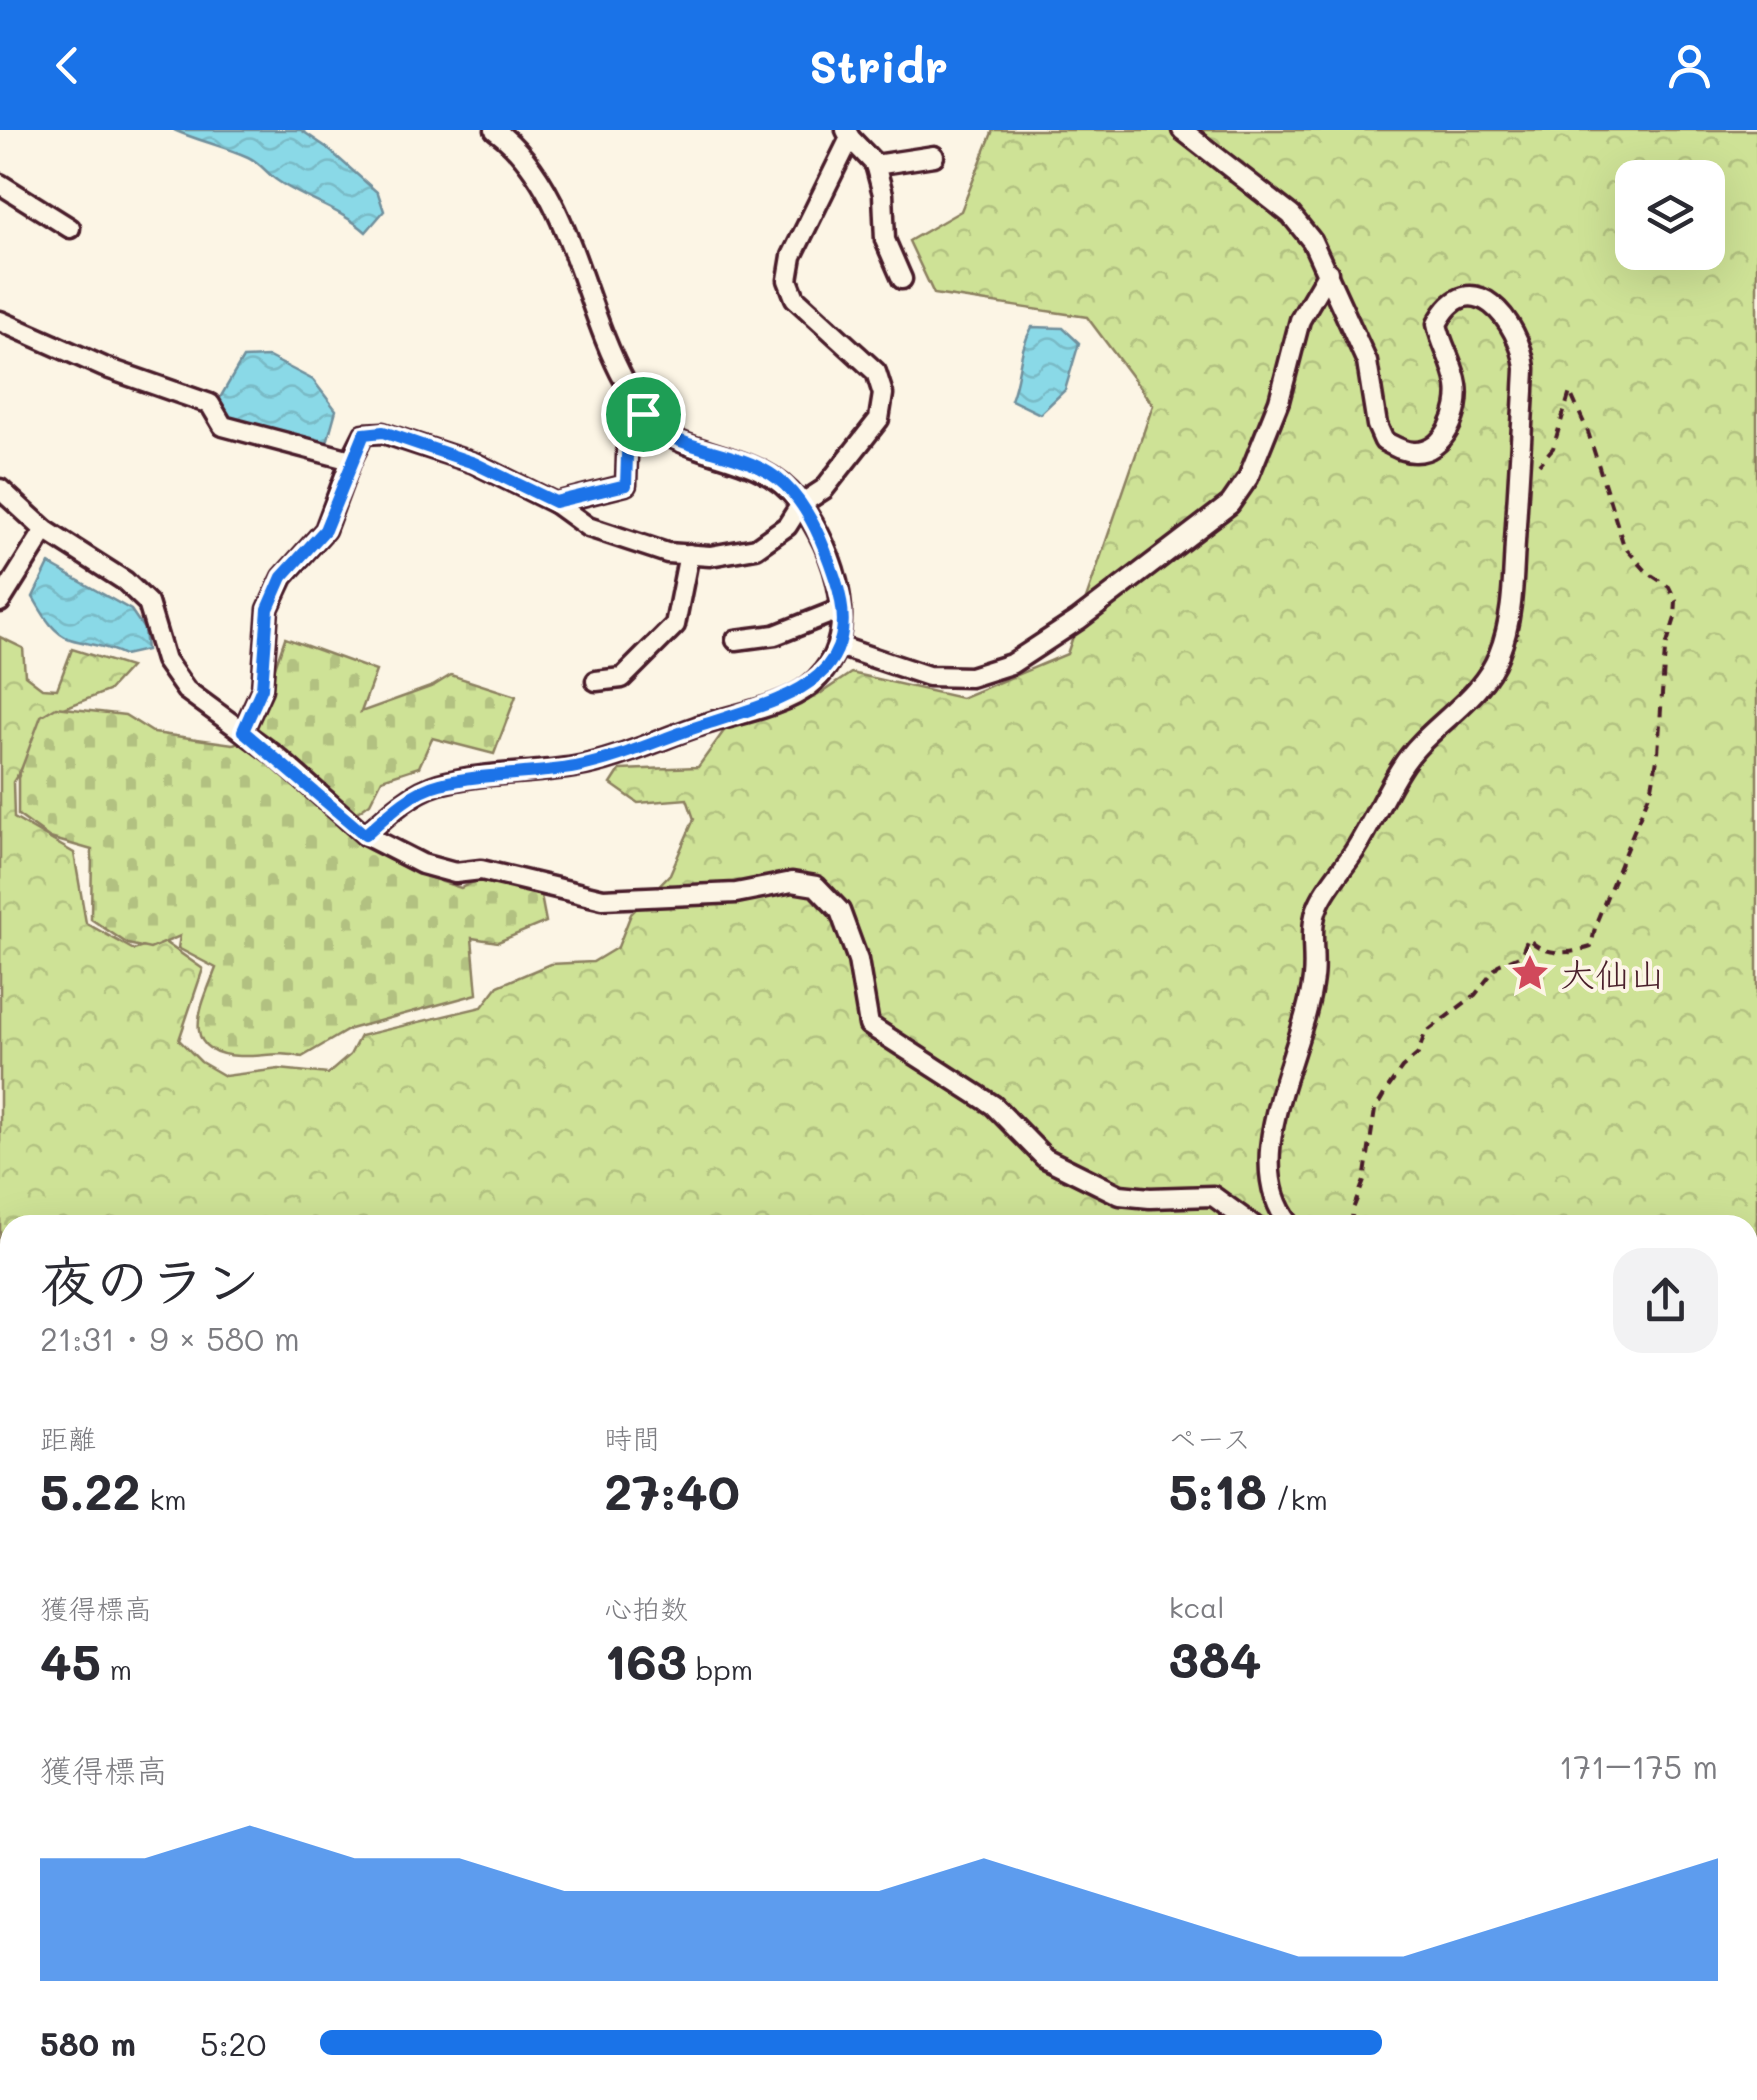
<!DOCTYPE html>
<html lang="ja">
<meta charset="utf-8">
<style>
:root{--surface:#fff;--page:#f2f2f3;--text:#2b2b33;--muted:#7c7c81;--accent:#1a73e8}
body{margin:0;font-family:Mali,"Klee One",sans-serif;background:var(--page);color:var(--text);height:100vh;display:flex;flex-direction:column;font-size:38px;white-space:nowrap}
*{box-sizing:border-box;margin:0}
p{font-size:32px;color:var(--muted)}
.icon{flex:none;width:55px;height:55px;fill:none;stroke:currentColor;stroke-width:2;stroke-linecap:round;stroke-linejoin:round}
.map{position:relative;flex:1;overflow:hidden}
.sheet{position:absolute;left:0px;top:1085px;width:1758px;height:885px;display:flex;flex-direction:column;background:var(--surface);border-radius:30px 30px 0 0;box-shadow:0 10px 40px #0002}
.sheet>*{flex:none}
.fabs{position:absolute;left:1615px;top:30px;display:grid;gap:20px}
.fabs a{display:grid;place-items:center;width:110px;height:110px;border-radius:20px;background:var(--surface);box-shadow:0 10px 40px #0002;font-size:50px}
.pin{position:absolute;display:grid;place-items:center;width:85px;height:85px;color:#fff;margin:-42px;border:5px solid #fff;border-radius:50%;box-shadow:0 2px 10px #0007}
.round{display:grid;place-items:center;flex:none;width:105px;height:105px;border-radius:30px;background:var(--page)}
.head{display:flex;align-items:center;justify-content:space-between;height:170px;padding:0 40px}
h1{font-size:55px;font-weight:700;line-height:75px}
.metrics{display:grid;grid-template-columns:repeat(3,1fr);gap:15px;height:170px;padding:10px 40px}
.metrics div{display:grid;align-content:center}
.metrics b{font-size:50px;font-weight:700}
.metrics small{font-size:28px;font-weight:400}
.metrics p{font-size:28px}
.chart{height:280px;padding:20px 40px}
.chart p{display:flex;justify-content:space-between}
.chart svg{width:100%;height:180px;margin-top:10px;fill:var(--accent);opacity:.7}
ul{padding:0 40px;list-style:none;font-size:32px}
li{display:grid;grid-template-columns:160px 120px 1fr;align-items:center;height:75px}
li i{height:25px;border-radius:12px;background:var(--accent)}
header{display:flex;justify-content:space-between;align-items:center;height:130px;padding:0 40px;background:var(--accent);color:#fff;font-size:45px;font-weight:700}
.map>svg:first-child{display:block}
</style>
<header><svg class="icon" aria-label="back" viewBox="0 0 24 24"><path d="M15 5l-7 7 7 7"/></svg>Stridr<svg class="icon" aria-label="person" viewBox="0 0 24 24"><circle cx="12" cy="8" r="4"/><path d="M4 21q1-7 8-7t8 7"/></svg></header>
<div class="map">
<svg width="1757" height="1970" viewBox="0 0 1757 1970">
<defs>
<pattern id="forest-crowns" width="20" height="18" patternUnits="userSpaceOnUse" patternTransform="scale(2.5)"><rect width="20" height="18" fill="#cee296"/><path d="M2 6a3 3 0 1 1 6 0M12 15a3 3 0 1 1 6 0" fill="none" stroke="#b2c181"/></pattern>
<pattern id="cemetery-stones" width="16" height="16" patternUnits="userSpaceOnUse" patternTransform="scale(2.5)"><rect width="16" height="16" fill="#cee296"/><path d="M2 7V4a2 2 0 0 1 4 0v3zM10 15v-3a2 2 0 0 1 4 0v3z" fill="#b2c181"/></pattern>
<pattern id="water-waves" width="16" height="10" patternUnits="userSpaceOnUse" patternTransform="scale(2.5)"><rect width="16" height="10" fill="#8ad9e7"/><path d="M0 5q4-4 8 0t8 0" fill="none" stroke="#79bac6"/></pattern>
</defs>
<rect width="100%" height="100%" fill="#fcf5e5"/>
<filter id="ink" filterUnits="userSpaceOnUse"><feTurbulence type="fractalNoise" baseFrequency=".01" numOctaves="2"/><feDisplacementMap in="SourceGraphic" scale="20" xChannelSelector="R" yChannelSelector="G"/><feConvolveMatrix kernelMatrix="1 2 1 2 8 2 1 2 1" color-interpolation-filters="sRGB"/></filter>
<g filter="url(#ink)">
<path fill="url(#forest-crowns)" stroke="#8c8060" stroke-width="2.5" fill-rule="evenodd" d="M 993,0 L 1757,0 L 1757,1970 L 0,1970 L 0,507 L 23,518 L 25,545 L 42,558 L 57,559 L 72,519 L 130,537 L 108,561 L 59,580 L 13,652 L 14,688 L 74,723 L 86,793 L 134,820 L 163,811 L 203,839 L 179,910 L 201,932 L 225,946 L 279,939 L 328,944 L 350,925 L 360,906 L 482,877 L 498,856 L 550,834 L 593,832 L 618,817 L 631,784 L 670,744 L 694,689 L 687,669 L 638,673 L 611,654 L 620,640 L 698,637 L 726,598 L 815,567 L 851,543 L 961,568 L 1067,524 L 1153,275 L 1087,187 L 934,164 L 909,111 L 961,81 ZM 1632,48 L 1708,48 L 1708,122 L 1632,122 ZM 10,1095 L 1748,1095 L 1748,1960 L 10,1960 Z"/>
<path fill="url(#cemetery-stones)" stroke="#8c8060" stroke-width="2.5" d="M 285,508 L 376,541 L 361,582 L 433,556 L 451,545 L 516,566 L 494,624 L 432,608 L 419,637 L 382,649 L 370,673 L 342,693 C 371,727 419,745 461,758 L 486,746 L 541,766 L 546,792 L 498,812 L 472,808 L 477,864 L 350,899 L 302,927 C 280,921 261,927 239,926 C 176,923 202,875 216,838 L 178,818 L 180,806 L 150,819 L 128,814 L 91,789 L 92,720 L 50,708 L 18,685 L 18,648 L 41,586 L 56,577 L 125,585 L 154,603 L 233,614 L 247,610 L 257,590 Z"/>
<g fill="url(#water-waves)" stroke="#708f9c" stroke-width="2.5">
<path d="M 174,0 L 301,0 L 326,17 L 378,63 L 384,81 L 366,102 C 341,79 307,71 278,51 C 267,44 261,33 248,27 C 224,16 198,11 174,0 Z"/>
<path d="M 1032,197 L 1063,198 L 1079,213 L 1065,260 L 1040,284 L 1011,270 C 1021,245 1018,222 1032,197 Z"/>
<path d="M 269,227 L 313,250 L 336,280 L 326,316 L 227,293 L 217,273 L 243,228 Z"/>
<path d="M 49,434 L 131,480 L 144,499 L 146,520 L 124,525 C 106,515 89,515 70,509 C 52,503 42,482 33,467 Z"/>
</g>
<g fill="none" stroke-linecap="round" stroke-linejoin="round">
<g stroke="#4a1f2b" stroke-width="25">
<g id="minor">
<path d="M 1182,0 L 1291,85 L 1312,111 L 1367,232 L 1377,295 L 1384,311 C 1394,316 1403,322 1414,322 C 1445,323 1461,281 1457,255 C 1454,234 1441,215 1437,194 C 1470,129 1520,192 1525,238 C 1525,245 1524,254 1524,261 C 1521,311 1518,362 1515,412 C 1513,449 1513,490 1499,524 C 1481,572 1428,595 1401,638 C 1385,663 1373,691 1357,717 C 1346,736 1328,753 1319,774 C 1308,797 1316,824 1313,848 C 1305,922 1236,1028 1290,1095"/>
<path d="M 850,8 L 875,34 L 883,64 L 885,110 L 902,149"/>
<path d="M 875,35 L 934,26"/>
<path d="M 0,54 L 70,98"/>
<path d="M 0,191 L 104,237 L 210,274 L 223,296 L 351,330"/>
<path d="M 0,359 L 45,400 L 125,451 L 148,473 L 165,530 L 186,560 L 276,626 L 365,705 L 422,734 L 455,743 L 481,740 L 603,769 L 736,763 L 792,752 L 816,756 L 840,781 L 858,830 L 869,895 L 993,975 L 1045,1028 L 1120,1065 L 1150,1068 L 1213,1066 L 1253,1095"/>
<path d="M 555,373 L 626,355 L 628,297 L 643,285"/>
<path d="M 0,472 L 45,400"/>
<path d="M 736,510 L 775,505 L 841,479"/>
<path d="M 838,516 L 928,546 L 970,547 L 1011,534 L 1078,490 L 1230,374 L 1248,348 L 1279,271 L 1300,190 L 1328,142"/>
<path d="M 596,551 L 622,548 L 675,495 L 689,424"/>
<path d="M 243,601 L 262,559 L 268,479 L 283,447 L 325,400 L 351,330 L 364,304 L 383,303 L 474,333 L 555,373 L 588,397 L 667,423 L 710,426 L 756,418 L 787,396 L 801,374 L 824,359 L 879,289 L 883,264 L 876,242 L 795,168 L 788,150 L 792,126 L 850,8 L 846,0"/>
<path d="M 365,705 C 386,686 411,662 439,654 C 482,642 530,644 574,637 C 617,630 655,611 696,597 C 729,585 782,578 809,556 C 867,510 836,420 798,371 C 757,317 683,332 643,285 C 636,276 631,262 625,252 C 581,172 570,56 495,0"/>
<path d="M 1748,1434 L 1757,1429"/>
<path d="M 1748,1629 L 1757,1634"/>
<path d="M 1748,1705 L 1757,1705"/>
<path d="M 1424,1960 L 1427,1970"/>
<path d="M 778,1970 L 809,1960"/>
<path d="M 1065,1970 L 1082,1960"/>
</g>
</g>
<g stroke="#4a1f2b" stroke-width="4" stroke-dasharray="10 8" stroke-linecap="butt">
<path d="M 1351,1095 L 1353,1079 L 1364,1051 L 1375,980 L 1386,961 L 1402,938 L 1418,924 L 1425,903 L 1475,865 L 1498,835 L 1521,825 L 1528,808 C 1544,827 1569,824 1591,817 L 1596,793 L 1652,657 L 1658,623 L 1665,520 L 1675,488 L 1676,471 L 1669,457 L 1647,442 L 1624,416 L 1588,302 L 1570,262 L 1553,318 L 1539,334"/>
<path d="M 0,1663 L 10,1661"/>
</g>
<use href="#minor" stroke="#fcf5e5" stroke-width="18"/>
</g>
</g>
<g fill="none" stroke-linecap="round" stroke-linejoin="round" filter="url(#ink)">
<g stroke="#fff" stroke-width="20">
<path id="route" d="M 643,284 C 652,292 662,303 673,308 C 709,324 755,326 785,355 C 810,379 824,415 835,448 C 870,552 782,569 706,594 C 662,608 622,628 576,637 C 532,645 484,643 440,654 C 411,661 386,686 365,705 L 243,601 L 262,558 L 268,479 L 282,447 L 325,400 L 364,304 L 383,302 L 474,333 L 555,372 L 626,355 L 628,297 Z"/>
</g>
<use href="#route" stroke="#1a73e8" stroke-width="12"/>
</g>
<defs>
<g id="sight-bare" transform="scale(3)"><path d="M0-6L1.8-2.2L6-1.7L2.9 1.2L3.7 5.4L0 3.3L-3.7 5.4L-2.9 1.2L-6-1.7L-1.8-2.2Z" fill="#d1495b" stroke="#fcf5e5" stroke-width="2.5" paint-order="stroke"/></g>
</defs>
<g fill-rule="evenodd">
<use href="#sight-bare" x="1530" y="843"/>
</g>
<g text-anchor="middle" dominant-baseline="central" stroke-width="8" stroke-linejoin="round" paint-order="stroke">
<g font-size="35" fill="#4a1f2b" stroke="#fcf5e5" text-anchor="start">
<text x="1560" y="843">大仙山</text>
</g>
</g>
</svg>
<div class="fabs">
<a><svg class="icon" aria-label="layers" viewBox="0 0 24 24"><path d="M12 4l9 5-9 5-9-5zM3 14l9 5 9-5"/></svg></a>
</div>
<div class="pin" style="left:643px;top:284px;background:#1e9e55"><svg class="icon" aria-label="arrive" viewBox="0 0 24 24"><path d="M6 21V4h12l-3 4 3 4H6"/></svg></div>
<section class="sheet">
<div class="head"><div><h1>夜のラン</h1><p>21:31 · 9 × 580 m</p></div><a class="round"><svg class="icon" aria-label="share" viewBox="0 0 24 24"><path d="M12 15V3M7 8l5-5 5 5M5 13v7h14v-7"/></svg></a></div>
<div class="metrics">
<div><p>距離</p><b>5.22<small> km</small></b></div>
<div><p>時間</p><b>27:40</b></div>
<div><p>ペース</p><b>5:18<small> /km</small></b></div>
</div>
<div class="metrics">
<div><p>獲得標高</p><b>45<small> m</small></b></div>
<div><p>心拍数</p><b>163<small> bpm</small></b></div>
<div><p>kcal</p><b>384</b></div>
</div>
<div class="chart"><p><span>獲得標高</span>171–175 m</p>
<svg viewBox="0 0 160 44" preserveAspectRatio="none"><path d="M0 44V14L10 14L20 6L30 14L40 14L50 22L60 22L70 22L80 22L90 14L100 22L110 30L120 38L130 38L140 30L150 22L160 14V44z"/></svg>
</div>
<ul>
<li><b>580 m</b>5:20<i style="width:76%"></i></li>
</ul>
</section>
</div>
